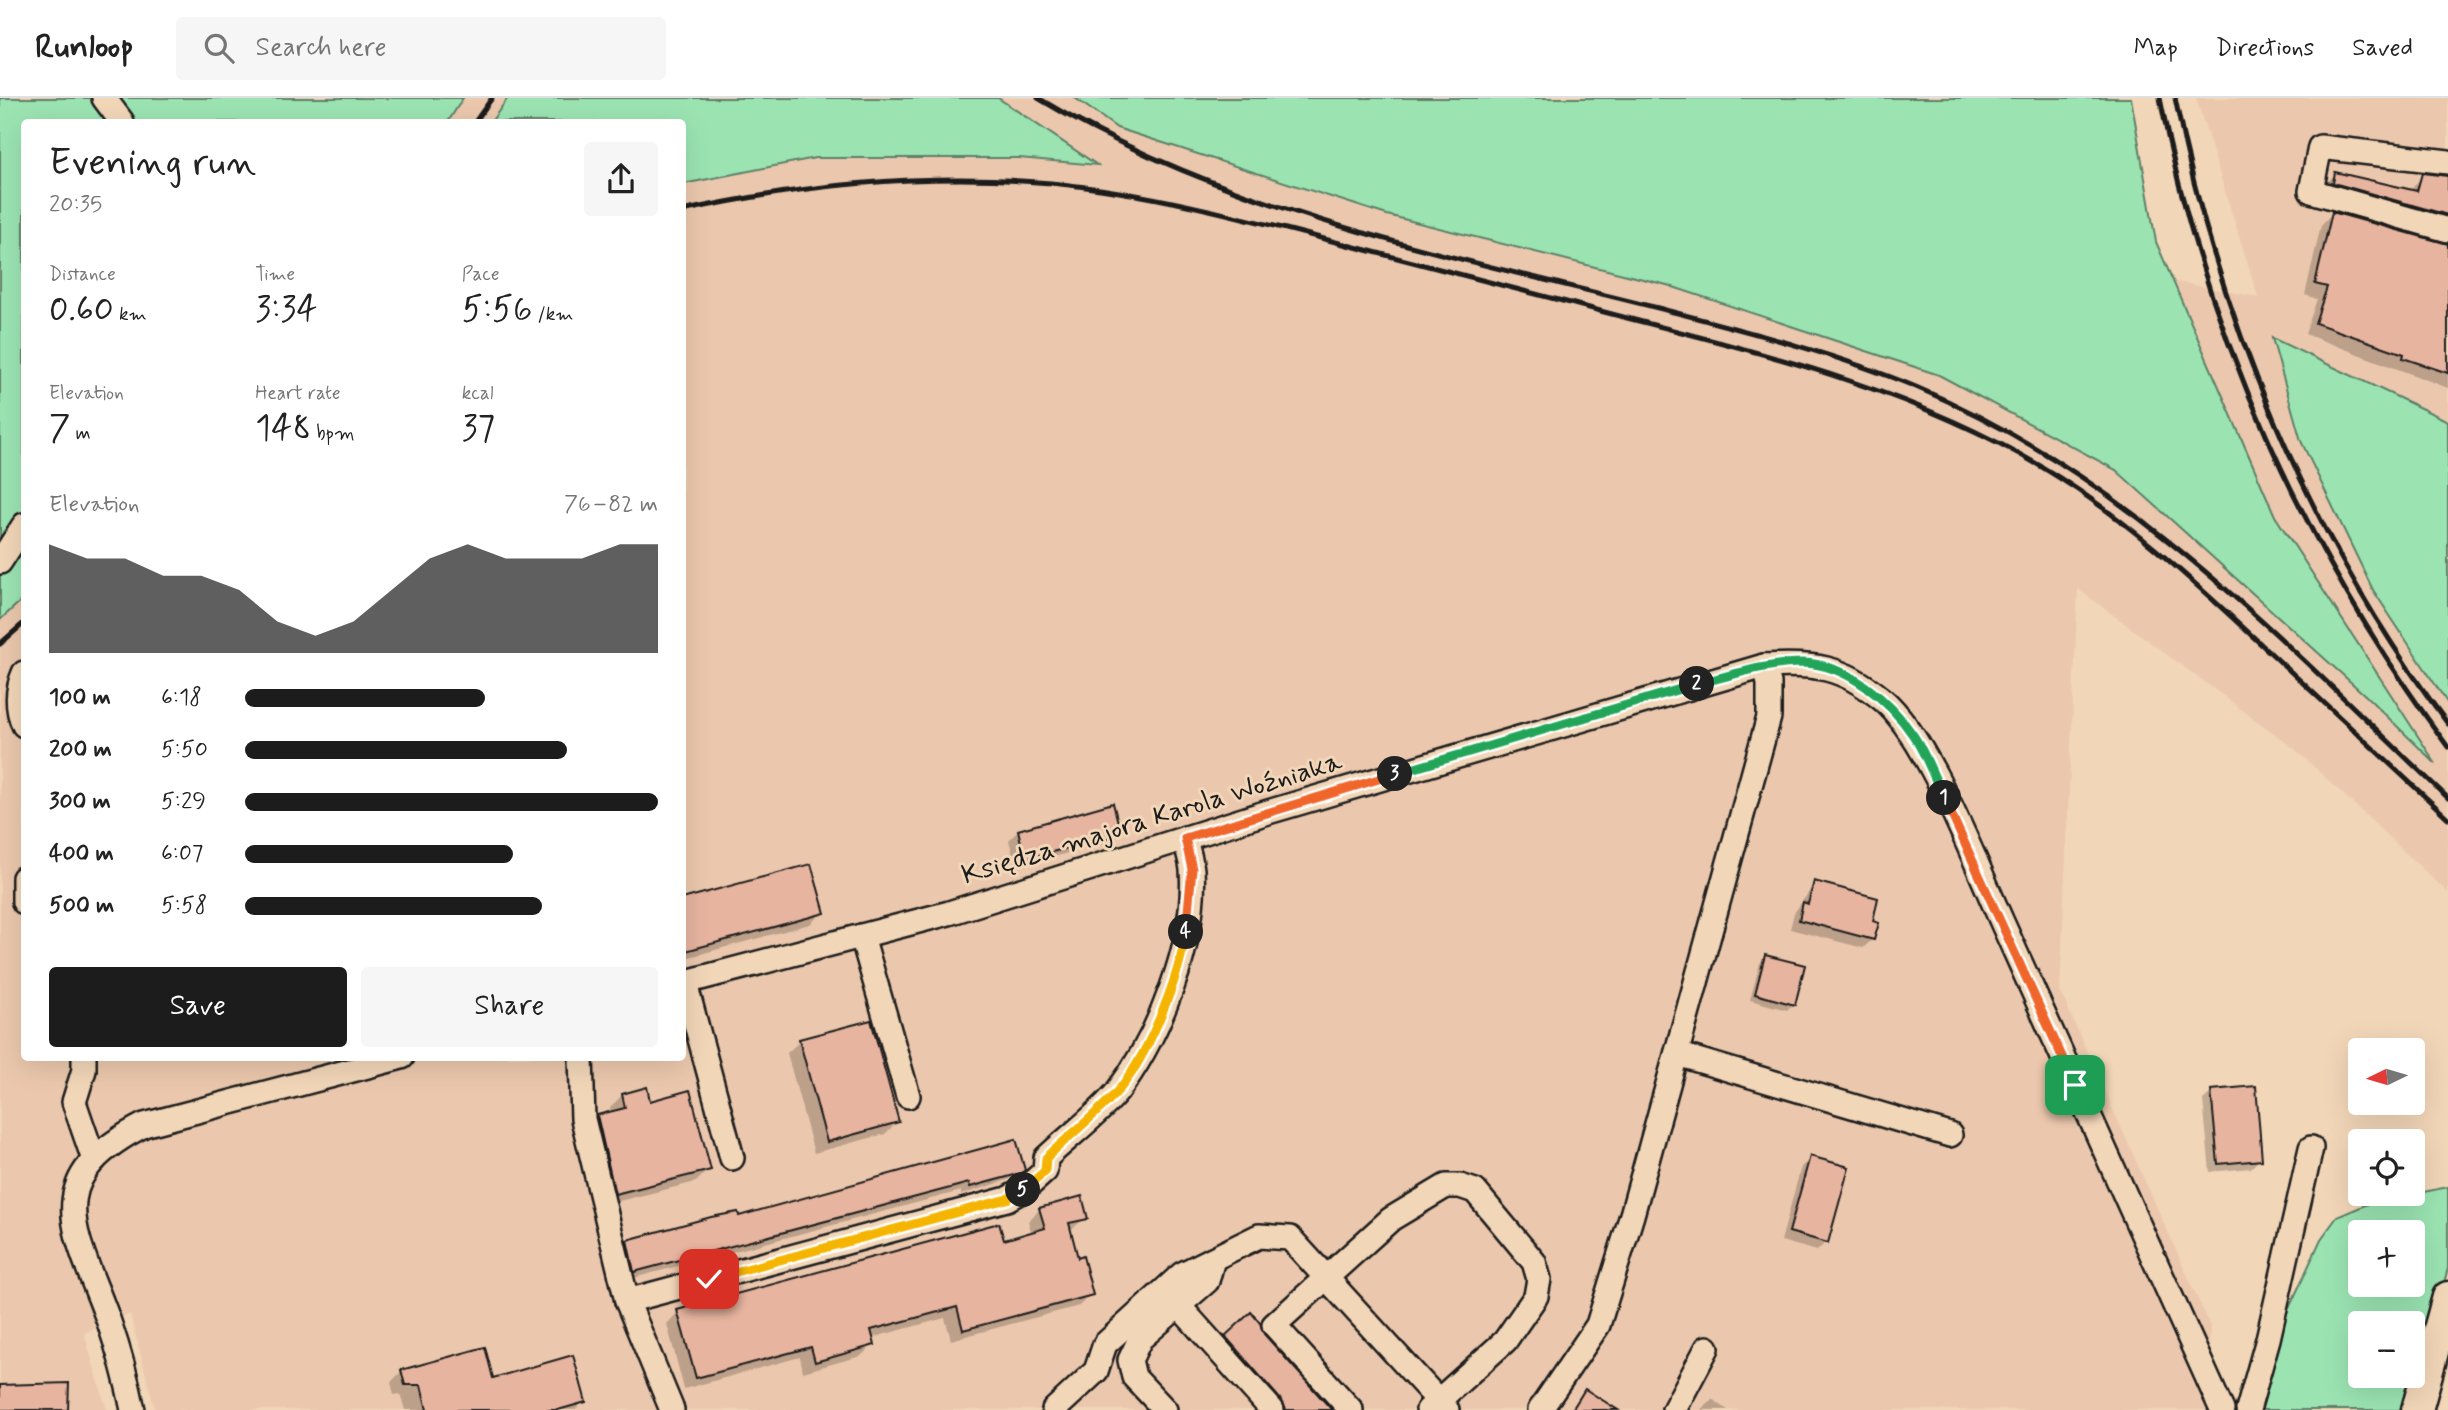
<!DOCTYPE html>
<meta charset="utf-8">
<style>
:root{--surface:#fff;--page:#f6f6f6;--text:#222;--muted:#767676;--line:#e0e0e0;--accent:#1c1c1c}
body{margin:0;font-family:Mynerve,sans-serif;background:var(--page);color:var(--text);height:100vh;display:flex;flex-direction:column;font-size:26px;white-space:nowrap}
*{box-sizing:border-box;margin:0}
p{font-size:23px;color:var(--muted)}
.icon{flex:none;width:38px;height:38px;fill:none;stroke:currentColor;stroke-width:2;stroke-linecap:round;stroke-linejoin:round}
.map{position:relative;flex:1;overflow:hidden}
.side{position:absolute;left:21px;top:21px;width:665px;height:942px;display:flex;flex-direction:column;background:var(--surface);border-radius:7px;box-shadow:0 7px 28px #0002}
.side>*{flex:none}
.needle{width:46px;rotate:265deg}
.buttons{position:absolute;left:2348px;top:940px;display:grid;gap:14px}
.buttons a{display:grid;place-items:center;width:77px;height:77px;border-radius:7px;background:var(--surface);box-shadow:0 7px 28px #0002;font-size:35px}
.pin{position:absolute;display:grid;place-items:center;width:60px;height:60px;color:#fff;margin:-30px;border-radius:14px;box-shadow:0 4px 10px #0006}
.km{position:absolute;width:35px;height:35px;margin:-18px;border-radius:50%;background:#222;color:#fff;font-size:19px;line-height:35px;text-align:center}
.round{display:grid;place-items:center;flex:none;width:74px;height:74px;border-radius:7px;background:var(--page)}
.summary{display:flex;align-items:center;justify-content:space-between;height:119px;padding:0 28px}
h1{font-size:38px;font-weight:600;line-height:52px}
.stats{display:grid;grid-template-columns:repeat(3,1fr);gap:10px;height:119px;padding:7px 28px}
.stats div{display:grid;align-content:center}
.stats b{font-size:35px;font-weight:600}
.stats small{font-size:19px;font-weight:400}
.stats p{font-size:19px}
.chart{height:196px;padding:14px 28px}
.chart p{display:flex;justify-content:space-between}
.chart svg{width:100%;height:126px;margin-top:7px;fill:var(--accent);opacity:.7}
.primary-button{display:flex;gap:14px;margin-top:auto;padding:14px 28px}
.primary-button a{flex:1;height:80px;border-radius:7px;background:var(--accent);color:#fff;font-size:28px;font-weight:600;line-height:80px;text-align:center}
.primary-button a+a{background:var(--page);color:var(--text)}
ul{padding:0 28px;list-style:none;font-size:23px}
li{display:grid;grid-template-columns:112px 84px 1fr;align-items:center;height:52px}
li i{height:18px;border-radius:9px;background:var(--accent)}
header{display:flex;align-items:center;gap:42px;box-sizing:border-box;height:98px;padding:0 35px;background:var(--surface);border-bottom:2px solid var(--line)}
header strong{font-size:33px}
nav{display:flex;gap:38px;margin-inline-start:auto;font-size:24px}
.search{width:490px;height:63px;background:var(--page);display:flex;align-items:center;gap:18px;box-sizing:border-box;padding:0 24px;border-radius:7px;color:var(--muted);font-size:26px}
.map>svg:first-child{display:block}
</style>
<header>
<strong>Runloop</strong>
<div class="search"><svg class="icon" aria-label="search" viewBox="0 0 24 24"><circle cx="10" cy="10" r="6"/><path d="M15 15l6 6"/></svg>Search here</div>
<nav><a>Map</a><a>Directions</a><a>Saved</a></nav>
</header>
<div class="map">
<svg width="2448" height="1312" viewBox="0 0 2448 1312">
<rect width="100%" height="100%" fill="#f2d6b8"/>
<filter id="ink" filterUnits="userSpaceOnUse"><feTurbulence type="fractalNoise" baseFrequency=".0143" numOctaves="2"/><feDisplacementMap in="SourceGraphic" scale="14" xChannelSelector="R" yChannelSelector="G"/><feConvolveMatrix kernelMatrix="1 2 1 2 8 2 1 2 1" color-interpolation-filters="sRGB"/></filter>
<g filter="url(#ink)">
<g fill="#ebc8ad">
<path d="M 444,0 L 510,0 L 493,24 L 426,24 Z"/>
<path d="M 998,0 L 1075,0 L 1117,30 L 2103,170 L 2258,199 L 2196,0 L 2448,0 L 2448,323 L 2273,241 L 2448,532 L 2448,795 L 2295,651 L 2078,491 L 2060,893 L 2210,1228 L 2206,1312 L 155,1312 L 130,1216 L 84,1235 L 107,1312 L 0,1312 L 0,500 L 24,478 L 24,959 L 682,959 L 683,75 L 786,53 L 968,49 L 1094,66 Z"/>
</g>
<g fill="#9be4b2" stroke="#5c8067" stroke-width="2" fill-rule="evenodd">
<path d="M 0,0 L 463,0 L 448,24 L 24,24 L 24,500 L 0,522 Z"/>
<path d="M 508,0 L 998,0 L 1097,67 L 1019,60 L 815,60 L 683,86 L 682,24 L 491,24 Z"/>
<path d="M 1075,0 L 2131,0 L 2156,144 L 2275,418 L 2436,666 L 2366,598 L 2116,372 L 1939,277 L 1667,187 L 1387,117 L 1117,30 Z"/>
<path d="M 2272,240 L 2448,323 L 2448,606 L 2373,492 L 2301,343 Z"/>
<path d="M 2448,1089 L 2448,1170 L 2409,1312 L 2259,1312 L 2285,1219 L 2321,1141 L 2337,1119 L 2370,1105 ZM 2361,1134 L 2413,1134 L 2413,1186 L 2361,1186 ZM 2361,1225 L 2413,1225 L 2413,1278 L 2361,1278 Z"/>
</g>
<g fill="#0003">
<path d="M 2336,75 L 2410,93 L 2423,77 L 2448,78 L 2448,137 L 2325,87 Z"/>
<path d="M 2332,115 L 2448,146 L 2448,290 L 2305,236 L 2317,201 L 2305,197 L 2321,127 Z"/>
<path d="M 1018,733 L 1119,735 L 1109,744 L 1016,769 L 1009,742 Z"/>
<path d="M 1815,785 L 1873,841 L 1863,850 L 1790,831 L 1794,815 Z"/>
<path d="M 682,803 L 823,814 L 810,826 L 682,861 Z"/>
<path d="M 1766,859 L 1793,906 L 1787,912 L 1750,902 L 1760,865 Z"/>
<path d="M 800,943 L 897,1024 L 885,1036 L 814,1055 L 787,955 Z"/>
<path d="M 2212,994 L 2260,1061 L 2251,1070 L 2210,1074 L 2203,1002 Z"/>
<path d="M 622,997 L 649,1005 L 709,1071 L 696,1084 L 603,1107 L 585,1031 L 598,1019 L 611,1015 L 610,1010 Z"/>
<path d="M 1811,1060 L 1826,1144 L 1817,1153 L 1781,1143 L 1801,1069 Z"/>
<path d="M 1023,1072 L 1014,1080 L 961,1097 L 961,1093 L 626,1182 L 619,1152 L 628,1144 L 738,1121 Z"/>
<path d="M 1040,1111 L 1086,1120 L 1069,1133 L 1091,1196 L 1079,1208 L 951,1242 L 945,1220 L 871,1240 L 873,1247 L 861,1258 L 803,1274 L 800,1259 L 684,1291 L 667,1226 L 678,1214 L 1032,1136 L 1028,1123 Z"/>
<path d="M 1251,1216 L 1262,1237 L 1330,1312 L 1268,1312 L 1214,1252 Z"/>
<path d="M 402,1273 L 492,1282 L 584,1303 L 575,1312 L 405,1312 L 400,1296 L 394,1297 L 391,1284 Z"/>
<path d="M 1585,1294 L 1615,1312 L 1569,1312 Z"/>
<path d="M 1712,1301 L 1728,1312 L 1701,1312 Z"/>
</g>
<g fill="#e7b49f" stroke="#1c1c1c" stroke-width="2">
<path d="M 2335,74 L 2417,93 L 2422,75 L 2448,78 L 2448,117 L 2333,85 Z"/>
<path d="M 2332,114 L 2448,146 L 2448,275 L 2403,260 L 2404,256 L 2315,225 L 2327,189 L 2315,186 Z"/>
<path d="M 1113,705 L 1121,736 L 1025,761 L 1018,732 Z"/>
<path d="M 811,766 L 825,815 L 682,854 L 682,801 Z"/>
<path d="M 1814,783 L 1878,800 L 1873,823 L 1879,825 L 1874,842 L 1799,822 L 1803,804 L 1808,806 Z"/>
<path d="M 1765,857 L 1805,867 L 1795,907 L 1755,896 Z"/>
<path d="M 871,922 L 899,1024 L 827,1044 L 799,941 Z"/>
<path d="M 2256,988 L 2262,1062 L 2218,1066 L 2211,992 Z"/>
<path d="M 647,989 L 650,1003 L 690,992 L 711,1072 L 615,1096 L 597,1017 L 625,1010 L 622,996 Z"/>
<path d="M 1016,1041 L 1025,1072 L 1022,1075 L 970,1089 L 969,1085 L 634,1174 L 627,1142 L 711,1119 L 738,1114 L 739,1118 Z"/>
<path d="M 1810,1058 L 1849,1069 L 1828,1145 L 1789,1134 Z"/>
<path d="M 1082,1098 L 1088,1121 L 1069,1125 L 1078,1160 L 1083,1158 L 1093,1197 L 963,1232 L 957,1209 L 871,1232 L 875,1247 L 815,1264 L 811,1249 L 696,1280 L 677,1212 L 999,1125 L 1004,1142 L 1045,1130 L 1039,1110 Z"/>
<path d="M 1251,1214 L 1260,1225 L 1264,1236 L 1332,1312 L 1286,1312 L 1282,1303 L 1225,1238 Z"/>
<path d="M 485,1249 L 493,1280 L 573,1257 L 586,1304 L 558,1312 L 427,1312 L 421,1287 L 405,1287 L 401,1272 Z"/>
<path d="M 69,1285 L 68,1312 L 0,1312 L 0,1287 Z"/>
<path d="M 1585,1291 L 1618,1312 L 1572,1312 Z"/>
</g>
<g fill="none" stroke-linecap="round" stroke-linejoin="round">
<g stroke="#1c1c1c" stroke-width="28">
<g id="minor">
<path d="M 104,0 L 122,24"/>
<path d="M 2448,64 L 2320,49 L 2311,93 L 2448,132"/>
<path d="M 0,464 L 24,427"/>
<path d="M 24,575 C 17,591 16,611 24,627"/>
<path d="M 24,780 L 24,804"/>
<path d="M 862,838 L 908,998"/>
<path d="M 682,885 L 949,815 L 1268,714 L 1764,568 C 1814,565 1842,568 1882,601 C 1928,639 1976,767 2002,824 C 2075,987 2148,1150 2222,1312"/>
<path d="M 685,885 L 732,1060"/>
<path d="M 1677,956 L 1950,1037"/>
<path d="M 84,959 L 84,972 L 74,1004 L 94,1062"/>
<path d="M 581,959 L 583,1021 L 627,1203 L 672,1312"/>
<path d="M 627,1203 L 1007,1101 L 1025,1091 L 1045,1073 L 1046,1060 C 1068,1039 1099,1016 1117,994 C 1159,939 1197,842 1192,772 C 1191,761 1187,751 1185,740"/>
<path d="M 1179,1208 L 1272,1312"/>
<path d="M 133,1312 C 127,1282 119,1253 109,1224 C 77,1135 35,1083 144,1027 L 402,959"/>
<path d="M 1054,1312 L 1096,1273 L 1105,1246 L 1182,1176 L 1259,1138 L 1290,1140 L 1447,1312"/>
<path d="M 1165,1312 L 1134,1279 L 1130,1262 L 1140,1241 L 1207,1183 L 1213,1161"/>
<path d="M 1351,1312 L 1274,1227 L 1391,1121 L 1446,1088 L 1460,1088 L 1475,1093 L 1534,1164 L 1539,1181 L 1536,1198 L 1505,1243 L 1428,1312"/>
<path d="M 1540,1312 L 1598,1227 L 1632,1117 L 1769,619 L 1769,585 L 1764,568"/>
<path d="M 1674,1312 L 1707,1250"/>
<path d="M 2248,1312 L 2268,1241 L 2311,1050"/>
</g>
</g>
<g stroke="#1c1c1c" stroke-width="35">
<path id="major" d="M 2417,1312 L 2448,1199"/>
</g>
<use href="#minor" stroke="#f2d6b8" stroke-width="23"/>
<use href="#major" stroke="#f2d6b8" stroke-width="30"/>
<g stroke="#1c1c1c" stroke-width="5">
<path d="M 1038,0 C 1225,113 1444,156 1654,209 C 1742,232 1831,254 1916,289 C 2131,379 2282,543 2448,700"/>
<path d="M 2160,0 C 2205,236 2306,456 2448,649"/>
<path d="M 2175,0 C 2219,222 2311,444 2448,626"/>
<path d="M 475,24 L 492,0"/>
<path d="M 682,113 C 805,86 926,74 1051,85 C 1145,94 1237,118 1328,142 C 1410,163 1492,185 1574,206 C 1734,249 1898,283 2042,369 C 2124,418 2193,483 2262,547 C 2324,605 2386,662 2448,720"/>
<path d="M 0,546 L 24,525"/>
</g>
</g>
</g>
<g fill="none" stroke-linecap="round" stroke-linejoin="round" filter="url(#ink)">
<g stroke="#fff" stroke-width="14">
<path id="split-1" d="M 1944,700 L 2075,987"/>
</g>
<g stroke="#fff" stroke-width="14">
<path id="split-2" d="M 1697,586 C 1732,577 1767,565 1803,565 C 1847,566 1890,603 1913,637 C 1926,656 1934,680 1944,700"/>
</g>
<g stroke="#fff" stroke-width="14">
<path id="split-3" d="M 1395,676 L 1697,586"/>
</g>
<g stroke="#fff" stroke-width="14">
<path id="split-4" d="M 1186,834 L 1192,771 L 1185,740 L 1395,676"/>
</g>
<g stroke="#fff" stroke-width="14">
<path id="split-5" d="M 1023,1092 L 1045,1073 L 1046,1060 C 1068,1039 1093,1019 1114,997 C 1147,963 1179,880 1186,834"/>
</g>
<g stroke="#fff" stroke-width="14">
<path id="split-6" d="M 709,1181 L 1007,1101 L 1023,1092"/>
</g>
<use href="#split-1" stroke="#f0652b" stroke-width="9"/>
<use href="#split-2" stroke="#22a559" stroke-width="9"/>
<use href="#split-3" stroke="#22a559" stroke-width="9"/>
<use href="#split-4" stroke="#f0652b" stroke-width="9"/>
<use href="#split-5" stroke="#f5b400" stroke-width="9"/>
<use href="#split-6" stroke="#f5b400" stroke-width="9"/>
</g>
<g text-anchor="middle" dominant-baseline="central" stroke-width="6" stroke-linejoin="round" paint-order="stroke">
<g font-size="28" fill="#1c1c1c" stroke="#f2d6b8">
<text transform="translate(1152 721) rotate(-17)">Księdza majora Karola Woźniaka</text>
</g>
</g>
</svg>
<div class="buttons">
<a><svg class="needle" viewBox="-14 -14 28 28"><path d="M0-13l5 13h-10z" fill="#e53935"/><path d="M0 13l5-13h-10z" fill="#767676"/></svg></a>
<a><svg class="icon" aria-label="locate" viewBox="0 0 24 24"><circle cx="12" cy="12" r="6"/><path d="M12 2v4M12 18v4M2 12h4M18 12h4"/></svg></a>
<a>+</a>
<a>−</a>
</div>
<div class="pin" style="left:2075px;top:987px;background:#1e9e55"><svg class="icon" aria-label="arrive" viewBox="0 0 24 24"><path d="M6 21V4h12l-3 4 3 4H6"/></svg></div>
<div class="pin" style="left:709px;top:1181px;background:#d93025"><svg class="icon" aria-label="check" viewBox="0 0 24 24"><path d="M5 12l5 5 9-10"/></svg></div>
<b class="km" style="left:1944px;top:700px">1</b>
<b class="km" style="left:1697px;top:586px">2</b>
<b class="km" style="left:1395px;top:676px">3</b>
<b class="km" style="left:1186px;top:834px">4</b>
<b class="km" style="left:1023px;top:1092px">5</b>
<section class="side">
<div class="summary"><div><h1>Evening run</h1><p>20:35</p></div><a class="round"><svg class="icon" aria-label="share" viewBox="0 0 24 24"><path d="M12 15V3M7 8l5-5 5 5M5 13v7h14v-7"/></svg></a></div>
<div class="stats">
<div><p>Distance</p><b>0.60<small> km</small></b></div>
<div><p>Time</p><b>3:34</b></div>
<div><p>Pace</p><b>5:56<small> /km</small></b></div>
</div>
<div class="stats">
<div><p>Elevation</p><b>7<small> m</small></b></div>
<div><p>Heart rate</p><b>148<small> bpm</small></b></div>
<div><p>kcal</p><b>37</b></div>
</div>
<div class="chart"><p><span>Elevation</span>76–82 m</p>
<svg viewBox="0 0 160 44" preserveAspectRatio="none"><path d="M0 44V6L10 11L20 11L30 17L40 17L50 22L60 33L70 38L80 33L90 22L100 11L110 6L120 11L130 11L140 11L150 6L160 6V44z"/></svg>
</div>
<ul>
<li><b>100 m</b>6:18<i style="width:58%"></i></li>
<li><b>200 m</b>5:50<i style="width:78%"></i></li>
<li><b>300 m</b>5:29<i style="width:100%"></i></li>
<li><b>400 m</b>6:07<i style="width:65%"></i></li>
<li><b>500 m</b>5:58<i style="width:72%"></i></li>
</ul>
<div class="primary-button"><a>Save</a><a>Share</a></div>
</section>
</div>
